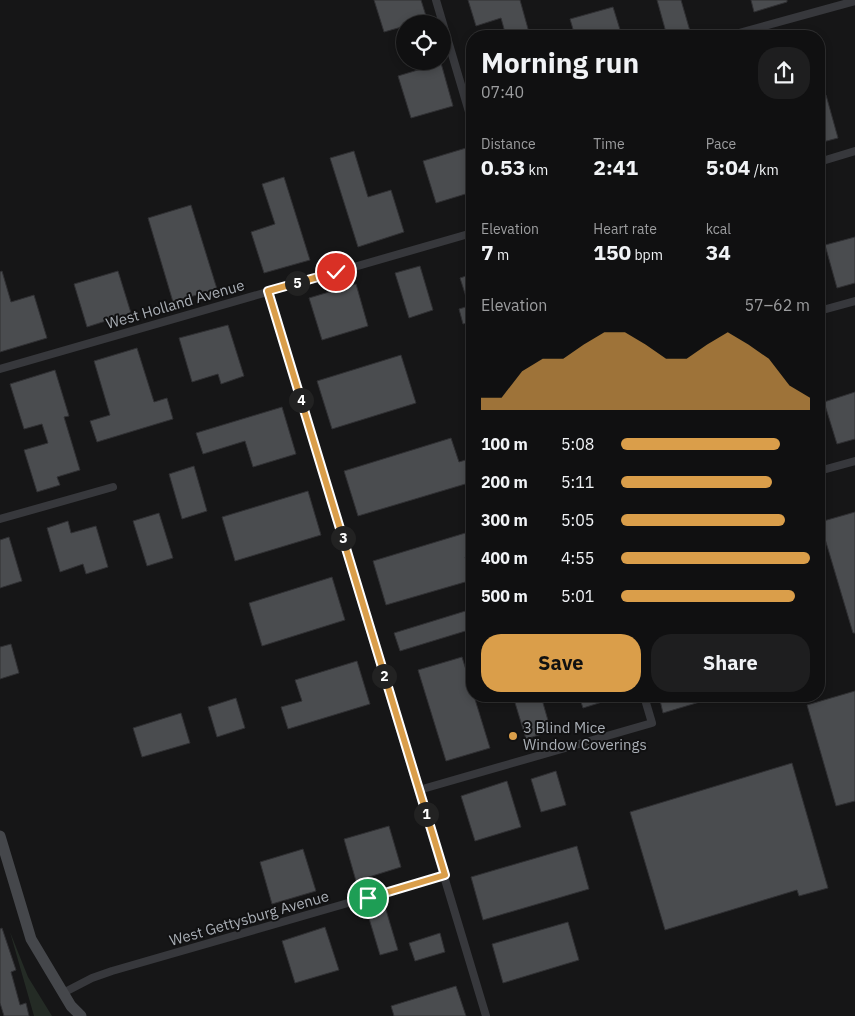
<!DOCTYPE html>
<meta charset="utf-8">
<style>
:root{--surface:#101011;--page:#1e1e1f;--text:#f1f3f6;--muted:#9c9d9f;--line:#303031;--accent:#da9e4a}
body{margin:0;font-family:"IBM Plex Sans",sans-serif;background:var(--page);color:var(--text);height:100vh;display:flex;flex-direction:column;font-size:19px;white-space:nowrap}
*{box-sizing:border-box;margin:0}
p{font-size:16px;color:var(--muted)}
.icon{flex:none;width:28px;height:28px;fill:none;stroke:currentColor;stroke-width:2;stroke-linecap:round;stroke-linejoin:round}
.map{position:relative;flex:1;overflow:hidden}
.panel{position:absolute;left:466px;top:30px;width:359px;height:672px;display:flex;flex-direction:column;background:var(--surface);border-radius:20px;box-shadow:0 2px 8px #0003,0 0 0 1px var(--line)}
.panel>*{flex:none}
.buttons{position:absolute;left:396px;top:15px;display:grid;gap:10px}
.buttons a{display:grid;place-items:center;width:55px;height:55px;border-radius:50%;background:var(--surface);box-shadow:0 2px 8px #0003,0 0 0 1px var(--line);font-size:25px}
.pin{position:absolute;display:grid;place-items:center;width:42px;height:42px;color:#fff;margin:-21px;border:2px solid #fff;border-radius:50%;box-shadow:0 1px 5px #0007}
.km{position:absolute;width:25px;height:25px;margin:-12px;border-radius:50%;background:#222;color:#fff;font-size:14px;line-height:25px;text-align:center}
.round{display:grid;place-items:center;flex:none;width:52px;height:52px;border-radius:20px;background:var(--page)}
.head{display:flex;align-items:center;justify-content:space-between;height:85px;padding:0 15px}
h1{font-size:28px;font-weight:700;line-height:38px}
.stats{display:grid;grid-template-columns:repeat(3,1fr);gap:8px;height:85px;padding:5px 15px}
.stats div{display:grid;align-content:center}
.stats b{font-size:21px;font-weight:700}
.stats small{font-size:14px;font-weight:400}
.stats p{font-size:14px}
.chart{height:140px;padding:10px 15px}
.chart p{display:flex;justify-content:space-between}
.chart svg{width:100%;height:90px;margin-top:5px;fill:var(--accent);opacity:.7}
.primary-button{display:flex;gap:10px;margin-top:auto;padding:10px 15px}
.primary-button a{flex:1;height:58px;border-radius:20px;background:var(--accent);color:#111;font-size:20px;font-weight:700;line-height:58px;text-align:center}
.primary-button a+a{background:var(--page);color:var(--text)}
ul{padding:0 15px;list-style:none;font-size:16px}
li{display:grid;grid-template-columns:80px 60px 1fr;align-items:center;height:38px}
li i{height:12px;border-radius:6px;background:var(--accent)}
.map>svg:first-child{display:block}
</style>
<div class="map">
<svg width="855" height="1016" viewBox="0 0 855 1016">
<rect width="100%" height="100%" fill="#161617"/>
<path fill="#242b25" d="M 10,932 L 28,977 L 52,1016 L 34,1016 Z"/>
<g fill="#4a4c4f" stroke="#303033">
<path d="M 374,0 L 421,0 L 427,19 L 405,24 L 405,26 L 384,32 Z"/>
<path d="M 468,0 L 520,0 L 530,36 L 506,36 L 501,18 L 476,26 Z"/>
<path d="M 657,0 L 681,0 L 690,31 L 667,36 Z"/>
<path d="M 751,0 L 787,0 L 787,2 L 754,12 Z"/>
<path d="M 613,7 L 622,36 L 575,36 L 570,19 Z"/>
<path d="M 441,63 L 453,106 L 411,118 L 398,76 Z"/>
<path d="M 826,95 L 838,138 L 819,143 L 819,97 Z"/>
<path d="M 466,148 L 472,169 L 472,192 L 436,203 L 423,161 Z"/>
<path d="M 354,151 L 368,197 L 391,190 L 404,232 L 358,247 L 330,158 Z"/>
<path d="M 284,177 L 310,260 L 264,273 L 251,232 L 275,224 L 262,184 Z"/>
<path d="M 191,205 L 217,289 L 173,302 L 148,218 Z"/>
<path d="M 855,237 L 855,283 L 837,288 L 825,245 Z"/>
<path d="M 420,266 L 433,310 L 409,318 L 395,273 Z"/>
<path d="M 2,271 L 11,302 L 34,295 L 47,338 L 0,352 L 0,272 Z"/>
<path d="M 118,271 L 131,313 L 87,327 L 74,284 Z"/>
<path d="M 472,274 L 472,321 L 463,324 L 459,309 L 469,306 L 460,278 Z"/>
<path d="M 356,284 L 368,326 L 322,340 L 309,298 Z"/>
<path d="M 228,325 L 244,376 L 221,384 L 218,374 L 192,382 L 179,338 Z"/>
<path d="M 137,348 L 154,402 L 167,398 L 173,419 L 97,442 L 90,421 L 110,415 L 94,361 Z"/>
<path d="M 401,355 L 416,403 L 332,429 L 317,381 Z"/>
<path d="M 55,370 L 69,416 L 64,417 L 80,470 L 57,477 L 60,485 L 37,492 L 24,450 L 48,443 L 42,424 L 24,429 L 10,384 Z"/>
<path d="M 855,392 L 855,439 L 837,444 L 824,402 Z"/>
<path d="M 282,407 L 296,454 L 253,467 L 245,441 L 203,454 L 196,433 Z"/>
<path d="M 451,438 L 459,462 L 472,458 L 472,482 L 358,516 L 344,471 Z"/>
<path d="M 194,466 L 207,511 L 182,519 L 169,474 Z"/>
<path d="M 308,491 L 321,535 L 235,561 L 222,517 Z"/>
<path d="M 855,512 L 855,633 L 853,633 L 820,522 Z"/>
<path d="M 159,513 L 173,558 L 147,566 L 133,521 Z"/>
<path d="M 68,521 L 71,533 L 96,526 L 108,567 L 86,574 L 83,564 L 60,572 L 47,528 Z"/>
<path d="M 472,531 L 472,555 L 465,557 L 472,580 L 386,605 L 373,561 Z"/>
<path d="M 9,537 L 22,581 L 0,588 L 0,540 Z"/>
<path d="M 332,577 L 345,620 L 262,646 L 249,603 Z"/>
<path d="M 472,609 L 472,629 L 400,651 L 394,633 Z"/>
<path d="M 11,644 L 19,673 L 0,679 L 0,647 Z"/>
<path d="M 462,657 L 490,748 L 446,761 L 418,670 Z"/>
<path d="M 357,661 L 370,704 L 288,729 L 281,707 L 302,701 L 295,680 Z"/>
<path d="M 855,691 L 855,801 L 836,806 L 807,705 Z"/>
<path d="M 513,696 L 541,696 L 551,731 L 526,739 Z"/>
<path d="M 579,696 L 614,696 L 615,698 L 583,708 Z"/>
<path d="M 659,696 L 713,696 L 713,698 L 663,713 Z"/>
<path d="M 236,698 L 245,728 L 217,737 L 208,707 Z"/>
<path d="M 181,713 L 190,743 L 142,757 L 133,728 Z"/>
<path d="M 792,763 L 828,888 L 799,896 L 797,890 L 665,930 L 630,812 Z"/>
<path d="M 556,771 L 566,805 L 541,812 L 531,779 Z"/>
<path d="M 507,781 L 521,827 L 475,841 L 461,796 Z"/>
<path d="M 389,826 L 401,867 L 356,881 L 344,839 Z"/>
<path d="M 577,846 L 589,889 L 483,920 L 471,877 Z"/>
<path d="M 303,849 L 316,891 L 272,904 L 260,862 Z"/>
<path d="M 386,910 L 398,950 L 380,955 L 368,915 Z"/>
<path d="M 568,922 L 579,960 L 503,983 L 492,944 Z"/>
<path d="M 325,927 L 339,970 L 295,983 L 282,941 Z"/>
<path d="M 2,928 L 16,970 L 11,972 L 20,1005 L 26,1003 L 29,1016 L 4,1016 L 0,1003 L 0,929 Z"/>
<path d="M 440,933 L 445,952 L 415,961 L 409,943 Z"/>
<path d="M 456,986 L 466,1016 L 394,1016 L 391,1006 Z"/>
</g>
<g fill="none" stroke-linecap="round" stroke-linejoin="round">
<g stroke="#37383c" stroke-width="8">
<path d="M 436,0 L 472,122"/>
<path d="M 728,36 L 855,1"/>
<path d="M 819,162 L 855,151"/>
<path d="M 268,291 L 486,1016"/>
<path d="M 819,311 L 855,301"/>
<path d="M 0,369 L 472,233"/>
<path d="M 819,471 L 855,461"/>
<path d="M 0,519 L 113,487"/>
<path d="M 419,790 L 652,723 L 644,696"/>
<path d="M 63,993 L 92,978 L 112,971 L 445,875"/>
</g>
<path stroke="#45474b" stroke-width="11" d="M 0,836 L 31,939 L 71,1006 L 81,1016"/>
</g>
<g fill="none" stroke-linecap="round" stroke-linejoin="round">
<g stroke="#fff" stroke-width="10">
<path id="route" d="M 336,272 L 268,291 L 445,875 L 368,898"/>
</g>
<use href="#route" stroke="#da9e4a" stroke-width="6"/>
</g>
<circle fill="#da9e4a" stroke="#111112" stroke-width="2" cx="513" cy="736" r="5"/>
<g text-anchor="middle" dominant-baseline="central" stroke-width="4" stroke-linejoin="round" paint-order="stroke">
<g font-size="15" fill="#a9aeb5" stroke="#111112">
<text transform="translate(175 304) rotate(-16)">West Holland Avenue</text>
<text transform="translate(249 918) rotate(-16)">West Gettysburg Avenue</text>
</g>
<g font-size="15" fill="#a9aeb5" stroke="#111112" text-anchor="start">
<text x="523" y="727">3 Blind Mice<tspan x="523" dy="17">Window Coverings</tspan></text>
</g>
</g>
</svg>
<div class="buttons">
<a><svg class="icon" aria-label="locate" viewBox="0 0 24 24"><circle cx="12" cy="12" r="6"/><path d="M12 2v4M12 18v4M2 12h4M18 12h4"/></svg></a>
</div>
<div class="pin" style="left:368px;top:898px;background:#1e9e55"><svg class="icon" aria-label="arrive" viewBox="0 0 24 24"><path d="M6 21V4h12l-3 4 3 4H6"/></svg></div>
<div class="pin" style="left:336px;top:272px;background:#d93025"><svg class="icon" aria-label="check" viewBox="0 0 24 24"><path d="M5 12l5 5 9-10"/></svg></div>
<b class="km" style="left:426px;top:814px">1</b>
<b class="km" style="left:384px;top:676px">2</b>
<b class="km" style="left:343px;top:538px">3</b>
<b class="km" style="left:301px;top:400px">4</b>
<b class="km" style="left:297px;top:283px">5</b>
<section class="panel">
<div class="head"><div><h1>Morning run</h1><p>07:40</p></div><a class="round"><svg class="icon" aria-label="share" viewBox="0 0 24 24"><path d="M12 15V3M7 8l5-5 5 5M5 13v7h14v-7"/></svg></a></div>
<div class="stats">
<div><p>Distance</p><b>0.53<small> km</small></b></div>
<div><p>Time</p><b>2:41</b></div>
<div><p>Pace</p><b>5:04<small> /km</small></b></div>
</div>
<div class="stats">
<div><p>Elevation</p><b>7<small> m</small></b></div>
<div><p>Heart rate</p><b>150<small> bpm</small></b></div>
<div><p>kcal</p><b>34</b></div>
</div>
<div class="chart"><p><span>Elevation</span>57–62 m</p>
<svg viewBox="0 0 160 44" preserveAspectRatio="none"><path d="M0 44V38L10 38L20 25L30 19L40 19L50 12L60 6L70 6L80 12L90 19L100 19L110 12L120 6L130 12L140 19L150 32L160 38V44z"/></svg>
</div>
<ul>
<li><b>100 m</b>5:08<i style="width:84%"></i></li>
<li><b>200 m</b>5:11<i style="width:80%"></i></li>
<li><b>300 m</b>5:05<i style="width:87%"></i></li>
<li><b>400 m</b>4:55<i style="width:100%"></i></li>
<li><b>500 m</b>5:01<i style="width:92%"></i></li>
</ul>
<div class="primary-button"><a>Save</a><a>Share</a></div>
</section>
</div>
